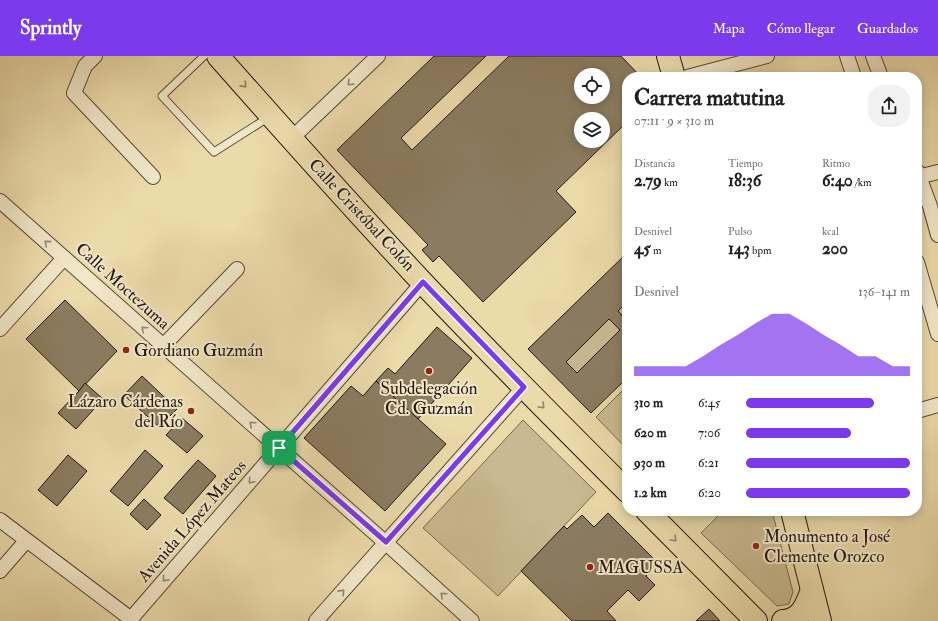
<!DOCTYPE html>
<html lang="es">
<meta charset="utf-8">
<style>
:root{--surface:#fff;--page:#f2f2f2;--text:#202124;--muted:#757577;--accent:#7c3aed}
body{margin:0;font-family:"IM FELL Double Pica",serif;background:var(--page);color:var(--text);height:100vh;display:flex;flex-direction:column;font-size:15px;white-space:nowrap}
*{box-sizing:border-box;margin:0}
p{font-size:13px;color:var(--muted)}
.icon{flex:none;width:22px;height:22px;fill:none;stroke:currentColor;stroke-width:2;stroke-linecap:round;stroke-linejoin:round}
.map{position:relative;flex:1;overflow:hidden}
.sheet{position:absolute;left:622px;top:16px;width:300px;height:444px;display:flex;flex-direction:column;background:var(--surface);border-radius:16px;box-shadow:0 2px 10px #0003}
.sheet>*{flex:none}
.tools{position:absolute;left:574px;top:12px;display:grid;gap:8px}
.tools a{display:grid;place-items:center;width:36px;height:36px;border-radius:50%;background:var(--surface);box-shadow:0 2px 10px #0003;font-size:20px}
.pin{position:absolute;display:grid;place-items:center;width:34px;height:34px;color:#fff;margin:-17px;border-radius:8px;box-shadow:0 2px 6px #0006}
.round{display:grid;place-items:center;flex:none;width:42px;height:42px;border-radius:16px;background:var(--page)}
.headline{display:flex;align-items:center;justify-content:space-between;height:68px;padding:0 12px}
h1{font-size:22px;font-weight:800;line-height:30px}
.figures{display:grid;grid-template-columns:repeat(3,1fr);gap:6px;height:68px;padding:4px 12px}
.figures div{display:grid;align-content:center}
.figures b{font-size:17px;font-weight:800}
.figures small{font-size:11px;font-weight:400}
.figures p{font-size:11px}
.chart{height:112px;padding:8px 12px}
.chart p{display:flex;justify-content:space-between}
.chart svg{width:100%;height:72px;margin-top:4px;fill:var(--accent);opacity:.7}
ul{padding:0 12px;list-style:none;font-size:13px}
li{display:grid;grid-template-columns:64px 48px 1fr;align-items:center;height:30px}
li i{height:10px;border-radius:5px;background:var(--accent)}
header{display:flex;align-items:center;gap:24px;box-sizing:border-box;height:56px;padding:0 20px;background:var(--accent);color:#fff}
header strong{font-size:19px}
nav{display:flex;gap:22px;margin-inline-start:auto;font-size:14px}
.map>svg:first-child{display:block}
</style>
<header>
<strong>Sprintly</strong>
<nav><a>Mapa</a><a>Cómo llegar</a><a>Guardados</a></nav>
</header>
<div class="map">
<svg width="938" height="565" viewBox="0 0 938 565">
<rect width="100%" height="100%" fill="#ebdaaa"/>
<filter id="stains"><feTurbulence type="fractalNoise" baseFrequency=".005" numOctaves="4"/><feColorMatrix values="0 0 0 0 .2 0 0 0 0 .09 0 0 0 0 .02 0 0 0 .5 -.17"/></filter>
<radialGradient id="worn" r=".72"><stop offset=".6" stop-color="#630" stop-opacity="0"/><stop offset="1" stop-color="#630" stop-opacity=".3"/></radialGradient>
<g fill="#c9b990" stroke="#766850">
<path d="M 627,246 L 627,265 L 618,255 Z"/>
<path d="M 609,263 L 620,274 L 577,317 L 566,306 Z"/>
<path d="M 625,332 L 627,334 L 627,393 L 596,361 Z"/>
<path d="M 523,364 L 596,436 L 498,540 L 423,472 Z"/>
<path d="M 723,455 L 772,455 L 793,536 L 789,548 L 777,550 L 701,477 Z"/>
</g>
<g fill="#8b7c61" stroke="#241711" fill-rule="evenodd">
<path d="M 434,0 L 486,0 L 401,82 L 412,94 L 509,0 L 621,0 L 641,21 L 627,21 L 627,66 L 556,135 L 576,156 L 483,246 L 439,200 L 433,206 L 422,194 L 428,189 L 337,94 ZM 581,19 L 603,19 L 603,41 L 581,41 ZM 581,63 L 603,63 L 603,85 L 581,85 Z"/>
<path d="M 627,197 L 627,246 L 618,255 L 627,265 L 627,322 L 591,357 L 528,293 ZM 609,263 L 620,274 L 577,317 L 566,306 Z"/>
<path d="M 65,244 L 117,295 L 79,335 L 26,283 Z"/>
<path d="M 437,271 L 472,302 L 418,363 L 376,325 L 388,312 L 395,318 Z"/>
<path d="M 142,320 L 177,353 L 159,371 L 124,339 Z"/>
<path d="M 376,325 L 446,388 L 385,455 L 304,382 L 351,330 L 363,340 Z"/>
<path d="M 85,327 L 103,343 L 76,373 L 58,357 L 79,335 Z"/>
<path d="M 182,362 L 203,380 L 187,397 L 166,379 Z"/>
<path d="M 145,394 L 163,410 L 128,450 L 110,435 Z"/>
<path d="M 68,399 L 87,415 L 57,450 L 38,434 Z"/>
<path d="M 198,404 L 216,420 L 183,458 L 164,442 Z"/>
<path d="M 144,443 L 161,459 L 147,474 L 130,458 Z"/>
<path d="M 608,457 L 658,507 L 646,520 L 655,529 L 639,545 L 628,534 L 607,555 L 616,565 L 572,565 L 521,515 L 564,470 L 567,473 L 582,459 L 594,471 Z"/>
<path d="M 709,553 L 720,565 L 696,565 Z"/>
</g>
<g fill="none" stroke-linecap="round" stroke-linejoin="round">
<g stroke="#564837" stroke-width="9">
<path id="lane" d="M 204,0 L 162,40 L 214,96 L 269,61"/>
</g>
<g stroke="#564837" stroke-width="16">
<g id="street">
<path d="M 95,0 L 85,10 L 74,37 L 153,121"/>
<path d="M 847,0 L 854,21"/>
<path d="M 873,0 L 881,21"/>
<path d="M 687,21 L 767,0"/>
<path d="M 291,83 L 378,0"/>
<path d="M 917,115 L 930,150 L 938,179"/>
<path d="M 917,121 L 938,116"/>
<path d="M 0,145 L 386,487 L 472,565"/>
<path d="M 917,206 L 938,278"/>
<path d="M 0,273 L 64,202"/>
<path d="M 163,290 L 237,213"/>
<path d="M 917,355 L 938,349"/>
<path d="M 0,464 L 131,563"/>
<path d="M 0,515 L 26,485"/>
<path d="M 129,565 L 423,226"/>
<path d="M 316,565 L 524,331"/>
</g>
</g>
<g stroke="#241711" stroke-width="24">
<g id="primary">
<path d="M 218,0 C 285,76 353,152 422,226 C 489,297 558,366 627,435"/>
<path d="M 668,0 L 674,21"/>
<path d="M 647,455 L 756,565"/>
<path d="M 792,455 L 820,565"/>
<path d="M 783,565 C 801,564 806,550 812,534"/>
</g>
</g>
<use href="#lane" stroke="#f2e7c8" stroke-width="7"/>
<use href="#street" stroke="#f2e7c8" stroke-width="14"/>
<use href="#primary" stroke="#ebdaaa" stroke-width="22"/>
</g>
<defs><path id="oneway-chevron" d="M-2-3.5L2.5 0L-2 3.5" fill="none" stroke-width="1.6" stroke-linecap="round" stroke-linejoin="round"/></defs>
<g stroke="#958976">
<use href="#oneway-chevron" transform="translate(350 27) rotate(136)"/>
<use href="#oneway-chevron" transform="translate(47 187) rotate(-139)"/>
<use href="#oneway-chevron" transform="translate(144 273) rotate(-138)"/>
<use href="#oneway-chevron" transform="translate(252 368) rotate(-138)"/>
<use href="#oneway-chevron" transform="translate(251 425) rotate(131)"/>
<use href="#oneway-chevron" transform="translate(165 523) rotate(131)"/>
<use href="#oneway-chevron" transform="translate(342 536) rotate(-48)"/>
<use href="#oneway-chevron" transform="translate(443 539) rotate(-138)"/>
</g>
<g stroke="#918265">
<use href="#oneway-chevron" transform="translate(244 29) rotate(48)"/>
<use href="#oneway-chevron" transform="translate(542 350) rotate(45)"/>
<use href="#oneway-chevron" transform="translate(674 483) rotate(45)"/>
</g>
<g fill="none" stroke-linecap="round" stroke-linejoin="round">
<g stroke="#fff" stroke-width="8">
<path id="route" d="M 423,226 L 524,331 L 386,486 L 279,392 Z"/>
</g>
<use href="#route" stroke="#7c3aed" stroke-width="5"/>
</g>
<g fill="#8f2418" stroke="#f2e7c8" stroke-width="1.5">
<circle cx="126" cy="294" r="4"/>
<circle cx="429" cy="315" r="4"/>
<circle cx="191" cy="355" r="4"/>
<circle cx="756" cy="490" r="4"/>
<circle cx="590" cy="511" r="4"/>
</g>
<g text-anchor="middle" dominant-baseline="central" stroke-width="4" stroke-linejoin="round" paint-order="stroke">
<g font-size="17" fill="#241711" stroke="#f2e7c8">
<text transform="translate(362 159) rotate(47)">Calle Cristóbal Colón</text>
<text transform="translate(123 230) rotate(42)">Calle Moctezuma</text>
<text transform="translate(192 465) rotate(-49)">Avenida López Mateos</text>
</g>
<g font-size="17" fill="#241711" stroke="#f2e7c8" text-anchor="start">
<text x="134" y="294">Gordiano Guzmán</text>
<text x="429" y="332" text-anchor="middle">Subdelegación<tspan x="429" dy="20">Cd. Guzmán</tspan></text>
<text x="183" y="345" text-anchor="end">Lázaro Cárdenas<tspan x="183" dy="20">del Río</tspan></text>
<text x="764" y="480">Monumento a José<tspan x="764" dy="20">Clemente Orozco</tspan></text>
<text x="598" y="511">MAGUSSA</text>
</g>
</g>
<rect width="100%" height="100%" filter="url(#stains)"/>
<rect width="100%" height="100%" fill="url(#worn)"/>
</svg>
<div class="tools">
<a><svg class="icon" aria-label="locate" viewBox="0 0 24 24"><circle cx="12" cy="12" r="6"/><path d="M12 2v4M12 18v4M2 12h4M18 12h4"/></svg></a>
<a><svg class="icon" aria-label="layers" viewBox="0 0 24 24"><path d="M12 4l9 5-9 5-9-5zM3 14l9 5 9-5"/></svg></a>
</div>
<div class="pin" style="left:279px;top:392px;background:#1e9e55"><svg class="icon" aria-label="arrive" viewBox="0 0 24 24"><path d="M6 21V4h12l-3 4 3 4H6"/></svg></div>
<section class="sheet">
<div class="headline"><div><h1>Carrera matutina</h1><p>07:11 · 9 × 310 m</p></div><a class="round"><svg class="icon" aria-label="share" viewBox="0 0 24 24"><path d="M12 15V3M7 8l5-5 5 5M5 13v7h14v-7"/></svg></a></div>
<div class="figures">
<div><p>Distancia</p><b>2.79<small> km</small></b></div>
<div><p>Tiempo</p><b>18:36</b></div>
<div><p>Ritmo</p><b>6:40<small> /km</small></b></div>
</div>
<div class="figures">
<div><p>Desnivel</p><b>45<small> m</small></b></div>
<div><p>Pulso</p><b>143<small> bpm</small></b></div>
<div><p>kcal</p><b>200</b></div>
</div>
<div class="chart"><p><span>Desnivel</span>136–141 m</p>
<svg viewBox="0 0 160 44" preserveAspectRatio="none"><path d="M0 44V38L10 38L20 38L30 38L40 32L50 25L60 19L70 12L80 6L90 6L100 12L110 19L120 25L130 32L140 32L150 38L160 38V44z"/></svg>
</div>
<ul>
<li><b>310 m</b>6:45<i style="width:78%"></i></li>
<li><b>620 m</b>7:06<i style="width:64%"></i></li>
<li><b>930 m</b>6:21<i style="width:100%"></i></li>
<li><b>1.2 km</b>6:20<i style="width:100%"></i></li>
</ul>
</section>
</div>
